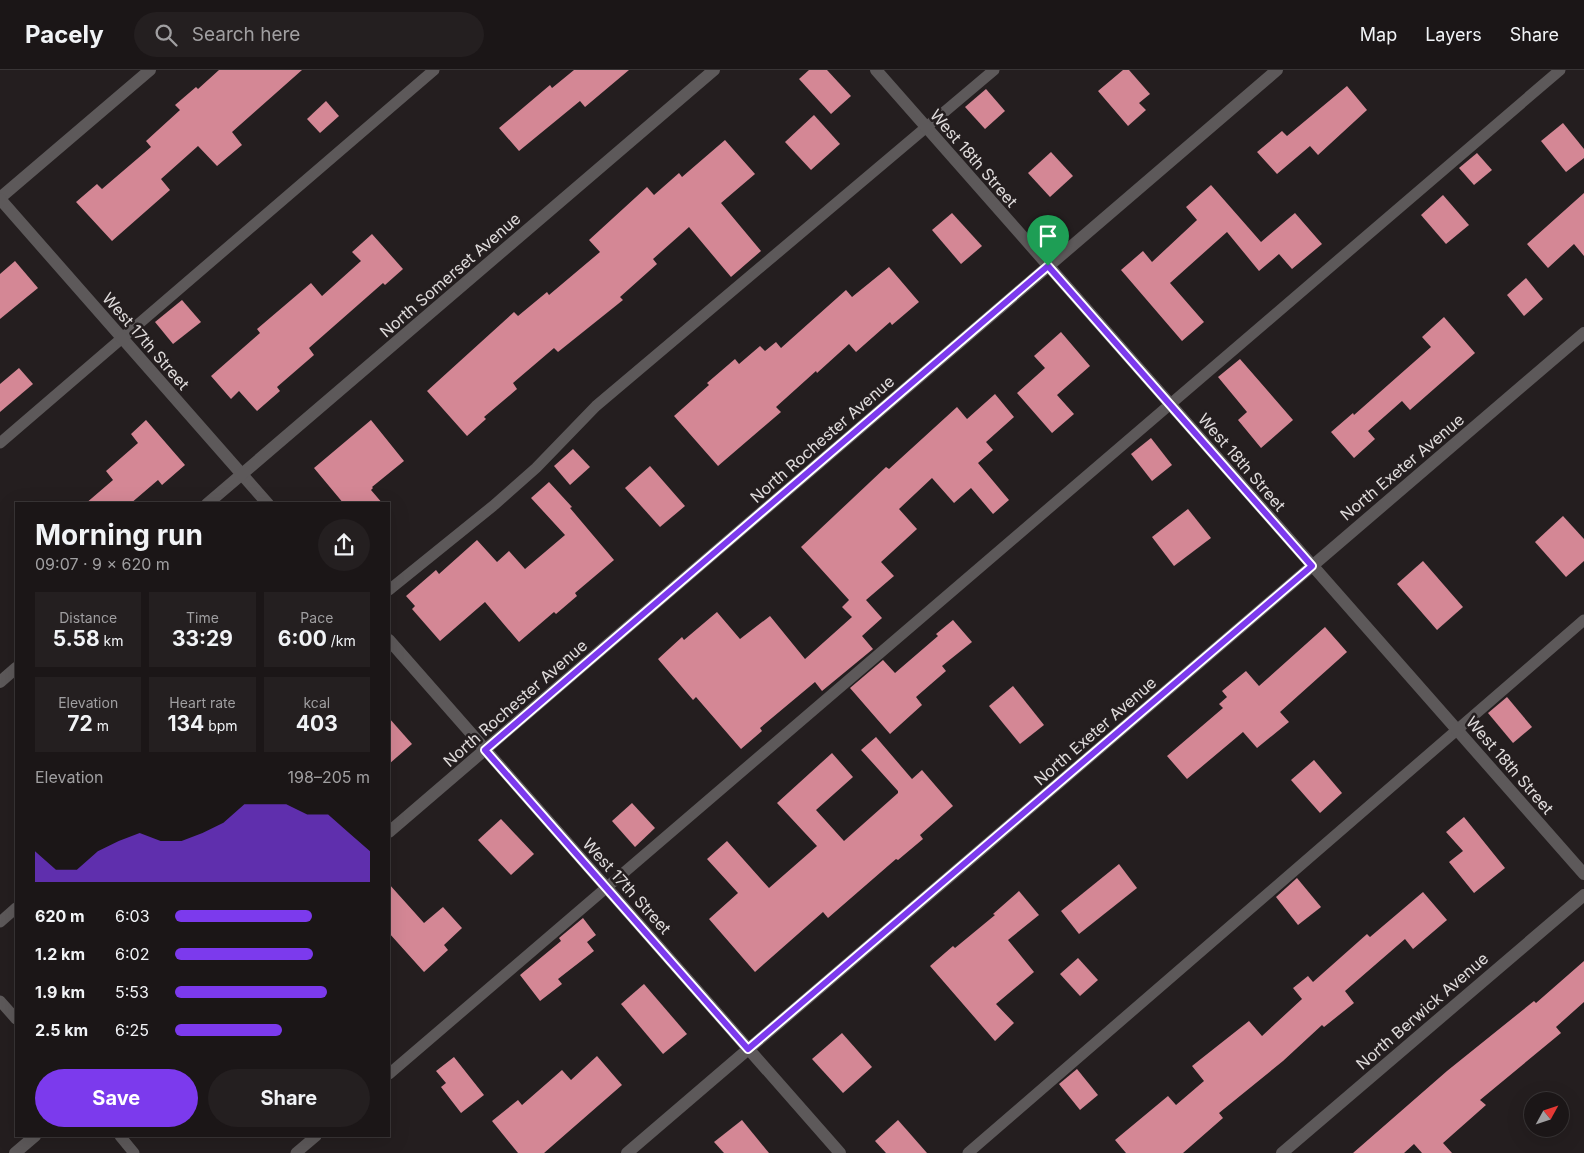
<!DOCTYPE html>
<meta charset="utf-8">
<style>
:root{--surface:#1b1617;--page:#241f20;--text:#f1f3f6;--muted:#a09fa1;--line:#393536;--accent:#7c3aed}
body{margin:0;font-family:Inter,sans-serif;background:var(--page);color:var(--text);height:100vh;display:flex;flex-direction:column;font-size:19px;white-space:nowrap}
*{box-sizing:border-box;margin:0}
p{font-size:16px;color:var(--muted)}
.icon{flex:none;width:28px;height:28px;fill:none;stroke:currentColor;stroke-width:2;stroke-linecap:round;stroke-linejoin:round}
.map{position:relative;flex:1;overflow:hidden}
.panel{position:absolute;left:15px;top:432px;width:375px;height:635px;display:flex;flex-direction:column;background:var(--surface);border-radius:0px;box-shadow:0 5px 20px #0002,0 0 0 1px var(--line)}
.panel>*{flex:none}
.needle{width:32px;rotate:50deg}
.fabs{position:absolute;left:1524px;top:1022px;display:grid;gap:10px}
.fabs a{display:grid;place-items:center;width:45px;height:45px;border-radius:50%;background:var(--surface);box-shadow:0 5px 20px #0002,0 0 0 1px var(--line);font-size:25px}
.pin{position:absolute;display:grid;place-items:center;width:42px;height:42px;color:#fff;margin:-51px -21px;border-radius:50% 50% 50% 0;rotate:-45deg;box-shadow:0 0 5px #0007}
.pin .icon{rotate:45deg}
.round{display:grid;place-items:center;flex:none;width:52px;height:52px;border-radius:26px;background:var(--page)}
.summary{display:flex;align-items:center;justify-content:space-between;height:85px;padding:0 20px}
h1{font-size:28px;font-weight:700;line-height:38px}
.figures{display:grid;grid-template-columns:repeat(3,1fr);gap:8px;height:85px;padding:5px 20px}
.figures div{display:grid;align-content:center;border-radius:0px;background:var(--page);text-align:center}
.figures b{font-size:21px;font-weight:700}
.figures small{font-size:14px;font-weight:400}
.figures p{font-size:14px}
.chart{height:140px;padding:10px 20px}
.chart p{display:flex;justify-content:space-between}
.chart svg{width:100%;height:90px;margin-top:5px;fill:var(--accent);opacity:.7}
.cta{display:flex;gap:10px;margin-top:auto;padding:10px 20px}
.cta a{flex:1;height:58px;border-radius:30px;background:var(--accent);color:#fff;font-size:20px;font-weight:700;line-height:58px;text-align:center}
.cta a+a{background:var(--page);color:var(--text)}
ul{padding:0 20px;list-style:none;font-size:16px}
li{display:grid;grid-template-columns:80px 60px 1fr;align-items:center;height:38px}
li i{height:12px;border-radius:6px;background:var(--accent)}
header{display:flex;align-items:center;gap:30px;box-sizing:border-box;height:70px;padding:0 25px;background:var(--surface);border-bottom:1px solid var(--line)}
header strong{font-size:24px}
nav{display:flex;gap:28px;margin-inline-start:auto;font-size:18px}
.search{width:350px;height:45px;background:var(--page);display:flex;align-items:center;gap:12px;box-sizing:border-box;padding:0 18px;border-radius:28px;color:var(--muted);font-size:19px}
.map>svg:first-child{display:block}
</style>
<header>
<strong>Pacely</strong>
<div class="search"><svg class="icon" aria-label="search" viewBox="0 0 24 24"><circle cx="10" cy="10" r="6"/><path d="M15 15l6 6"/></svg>Search here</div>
<nav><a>Map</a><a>Layers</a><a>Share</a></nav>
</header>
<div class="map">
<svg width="1584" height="1083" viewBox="0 0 1584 1083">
<rect width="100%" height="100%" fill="#241e1f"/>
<g fill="#d48795">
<path d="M 219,0 L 302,0 L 232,62 L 242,75 L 217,96 L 198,76 L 161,109 L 170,120 L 112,171 L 76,132 L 97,114 L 102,119 L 151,77 L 146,71 L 180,40 L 175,35 L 196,17 L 198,19 Z"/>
<path d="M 574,0 L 629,0 L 585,37 L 580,31 L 519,81 L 499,58 L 550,15 L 552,18 Z"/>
<path d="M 809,0 L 827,0 L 851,26 L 831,44 L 799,9 Z"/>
<path d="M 1123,0 L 1129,0 L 1150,24 L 1139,33 L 1146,40 L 1128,56 L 1098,21 Z"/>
<path d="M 1347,16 L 1367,40 L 1318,85 L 1310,76 L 1277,104 L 1257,82 L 1282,61 L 1287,66 Z"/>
<path d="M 986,19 L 1005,41 L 985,59 L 965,37 Z"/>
<path d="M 326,31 L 339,46 L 320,63 L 307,49 Z"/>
<path d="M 814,45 L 840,74 L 811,100 L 785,72 Z"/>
<path d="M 1563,53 L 1584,79 L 1584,88 L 1566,102 L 1541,71 Z"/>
<path d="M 725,70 L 755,104 L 721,133 L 761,181 L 731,207 L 689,157 L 653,189 L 657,194 L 620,227 L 623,230 L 558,282 L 554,278 L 513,313 L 517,319 L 484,347 L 486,349 L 467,366 L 427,321 L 514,242 L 518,246 L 547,222 L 549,225 L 600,182 L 589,170 L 647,117 L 654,125 L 679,103 L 682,107 Z"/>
<path d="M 1051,82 L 1073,106 L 1050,127 L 1028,103 Z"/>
<path d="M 1477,83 L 1492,100 L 1474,115 L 1459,98 Z"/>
<path d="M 1211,115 L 1261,172 L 1295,143 L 1322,174 L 1292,199 L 1279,184 L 1259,201 L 1227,162 L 1170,213 L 1204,252 L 1182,271 L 1121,200 L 1143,181 L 1152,192 L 1197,150 L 1186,137 Z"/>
<path d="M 1584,123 L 1584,186 L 1574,174 L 1548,198 L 1527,174 Z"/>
<path d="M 1443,125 L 1469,155 L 1446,174 L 1421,145 Z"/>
<path d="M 952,143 L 982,176 L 961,194 L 932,160 Z"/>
<path d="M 372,164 L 403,199 L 385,215 L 383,213 L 309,278 L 314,285 L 277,317 L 280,321 L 257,341 L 239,321 L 231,329 L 211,306 L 260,263 L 257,259 L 311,213 L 322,226 L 361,191 L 352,182 Z"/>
<path d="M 15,191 L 38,218 L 0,249 L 0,204 Z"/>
<path d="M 889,197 L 919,232 L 892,255 L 890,252 L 856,282 L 849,274 L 817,303 L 816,301 L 776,337 L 781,342 L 718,396 L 674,346 L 709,315 L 707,313 L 735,289 L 739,294 L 760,276 L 765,281 L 776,272 L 781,278 L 846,220 L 852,227 Z"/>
<path d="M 1526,208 L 1543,229 L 1524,246 L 1507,225 Z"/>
<path d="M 182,230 L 201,252 L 173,274 L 155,252 Z"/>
<path d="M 1444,247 L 1475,283 L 1410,340 L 1402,331 L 1368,361 L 1375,369 L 1354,388 L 1331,362 L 1353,343 L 1354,345 L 1431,277 L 1422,267 Z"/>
<path d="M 1061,262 L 1090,296 L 1057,325 L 1074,344 L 1052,363 L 1017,323 L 1045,298 L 1034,286 Z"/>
<path d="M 1240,289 L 1293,350 L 1261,378 L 1238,350 L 1247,342 L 1218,307 Z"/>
<path d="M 19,298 L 33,314 L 0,342 L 0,314 Z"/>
<path d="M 995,324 L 1014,347 L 986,372 L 993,380 L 978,393 L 1009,430 L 993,444 L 971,418 L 954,433 L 932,408 L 899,439 L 917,459 L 881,492 L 894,506 L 866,530 L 882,548 L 862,566 L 873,579 L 822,621 L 815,612 L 760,658 L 762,661 L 741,679 L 696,627 L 693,630 L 658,589 L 682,567 L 684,570 L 717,542 L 740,569 L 770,546 L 805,589 L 852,547 L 842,537 L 849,530 L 801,477 L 886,397 L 889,399 L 957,337 L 967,349 Z"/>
<path d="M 146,350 L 185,395 L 162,415 L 158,410 L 130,434 L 85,434 L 113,410 L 106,401 L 138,373 L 131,364 Z"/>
<path d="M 371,350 L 404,391 L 372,417 L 373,418 L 371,420 L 383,434 L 344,434 L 314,398 Z"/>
<path d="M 1151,368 L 1172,395 L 1152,411 L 1131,384 Z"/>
<path d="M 573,379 L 590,397 L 570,415 L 554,396 Z"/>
<path d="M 650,396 L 685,436 L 660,457 L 625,418 Z"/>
<path d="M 549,412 L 572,437 L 570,438 L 614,490 L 575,523 L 577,526 L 556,544 L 554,542 L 519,572 L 485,532 L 440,571 L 412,539 L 415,536 L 406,526 L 436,500 L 439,504 L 477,470 L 497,492 L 509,481 L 525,499 L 565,465 L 531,428 Z"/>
<path d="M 1188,439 L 1211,468 L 1174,496 L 1152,467 Z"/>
<path d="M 1563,446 L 1584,469 L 1584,491 L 1566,507 L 1535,472 Z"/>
<path d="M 1423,491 L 1463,537 L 1437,560 L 1397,514 Z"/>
<path d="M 953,550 L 972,572 L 942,596 L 946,601 L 916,627 L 922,635 L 890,664 L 850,618 L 883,590 L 895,603 L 938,566 L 936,564 Z"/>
<path d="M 1325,557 L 1347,582 L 1280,642 L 1289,652 L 1257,678 L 1243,662 L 1187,709 L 1167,686 L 1223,638 L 1219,634 L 1227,627 L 1222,621 L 1246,601 L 1259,616 Z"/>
<path d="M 1013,616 L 1044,655 L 1020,674 L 989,636 Z"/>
<path d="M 1507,627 L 1532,657 L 1513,673 L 1488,643 Z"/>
<path d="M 389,648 L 412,674 L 389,694 Z"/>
<path d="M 876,667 L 912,709 L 922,700 L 953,736 L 920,765 L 923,769 L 898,790 L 896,789 L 828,848 L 823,842 L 755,902 L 709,849 L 738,823 L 707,789 L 727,771 L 769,818 L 817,776 L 777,733 L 832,683 L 853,707 L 816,740 L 844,771 L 898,723 L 898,721 L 861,680 Z"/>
<path d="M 1314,690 L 1342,723 L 1320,743 L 1291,710 Z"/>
<path d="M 632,733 L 655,758 L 635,777 L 612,751 Z"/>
<path d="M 1464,747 L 1505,798 L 1474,823 L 1449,792 L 1463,781 L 1446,762 Z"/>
<path d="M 501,749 L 534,784 L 511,805 L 478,770 Z"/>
<path d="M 1119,794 L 1137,818 L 1079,864 L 1061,841 Z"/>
<path d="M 1297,808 L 1321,837 L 1298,855 L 1276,827 Z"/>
<path d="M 389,814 L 424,853 L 443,837 L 462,858 L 444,875 L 448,880 L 424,902 L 389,863 Z"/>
<path d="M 1019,821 L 1039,845 L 1008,870 L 1034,902 L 996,934 L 1014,953 L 995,971 L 930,896 L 953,876 L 955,878 L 995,845 L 993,844 Z"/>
<path d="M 1423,822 L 1447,850 L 1413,879 L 1405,869 L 1345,921 L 1354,933 L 1324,957 L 1322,955 L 1283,991 L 1219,1043 L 1223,1048 L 1183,1083 L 1126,1083 L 1115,1070 L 1168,1026 L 1176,1035 L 1204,1011 L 1192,996 L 1249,951 L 1262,966 L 1302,929 L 1293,918 L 1308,906 L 1313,912 L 1367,864 L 1370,867 Z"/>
<path d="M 583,848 L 596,865 L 587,872 L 594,881 L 558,909 L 562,914 L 540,931 L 520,905 L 561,871 L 559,868 Z"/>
<path d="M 1078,888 L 1098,910 L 1080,926 L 1060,904 Z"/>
<path d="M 1584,891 L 1584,932 L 1556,957 L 1561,963 L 1480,1030 L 1486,1035 L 1443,1073 L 1452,1083 L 1422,1083 L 1414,1074 L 1404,1083 L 1353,1083 L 1447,1001 L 1534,931 L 1536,933 Z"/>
<path d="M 644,914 L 687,964 L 663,984 L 621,934 Z"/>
<path d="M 842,963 L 872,997 L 843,1023 L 812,989 Z"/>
<path d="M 597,986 L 622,1015 L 544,1083 L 518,1083 L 492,1051 L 518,1030 L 522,1035 L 562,1000 L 571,1010 Z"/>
<path d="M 454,987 L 484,1025 L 461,1043 L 441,1017 L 446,1013 L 436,1001 Z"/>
<path d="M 1077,999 L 1098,1025 L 1080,1040 L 1059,1014 Z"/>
<path d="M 742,1050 L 769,1083 L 724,1083 L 714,1072 Z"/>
<path d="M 898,1050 L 927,1083 L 886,1083 L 875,1071 Z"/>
</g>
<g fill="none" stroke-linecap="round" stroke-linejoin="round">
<g stroke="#5d595a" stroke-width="11">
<path d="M 0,373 L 434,0"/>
<path d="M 389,520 L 493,436 L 536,398 L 596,336 L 994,0"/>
<path d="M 0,852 L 16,838"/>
<path d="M 0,931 L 16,949"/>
<path d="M 389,1004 L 1560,0"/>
<path d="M 120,1066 L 134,1083"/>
<path d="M 296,1083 L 316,1066"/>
<path d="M 968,1083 L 1584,550"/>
</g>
<g stroke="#5d595a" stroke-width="12">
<path d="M 876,0 L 1584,804"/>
<path d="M 0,128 L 150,0"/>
<path d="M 0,129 L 268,434"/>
<path d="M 207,434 L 714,0"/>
<path d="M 389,570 L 840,1083"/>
<path d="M 0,612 L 16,598"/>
<path d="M 389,762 L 1277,0"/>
<path d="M 15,1083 L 35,1066"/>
<path d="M 627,1083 L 1584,263"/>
<path d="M 1282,1083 L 1584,825"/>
</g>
</g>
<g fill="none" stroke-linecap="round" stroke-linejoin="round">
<g stroke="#fff" stroke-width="10">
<path id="route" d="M 1048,196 L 1312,496 L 748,979 L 485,680 Z"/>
</g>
<use href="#route" stroke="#7c3aed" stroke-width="6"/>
</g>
<g text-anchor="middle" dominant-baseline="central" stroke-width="5" stroke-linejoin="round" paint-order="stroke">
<g font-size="16" fill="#e0dcdc" stroke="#241e1f">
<text transform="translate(974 88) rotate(49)">West 18th Street</text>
<text transform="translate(450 205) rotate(-41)">North Somerset Avenue</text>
<text transform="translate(146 271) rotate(49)">West 17th Street</text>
<text transform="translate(822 369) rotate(-41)">North Rochester Avenue</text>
<text transform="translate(1242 392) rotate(49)">West 18th Street</text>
<text transform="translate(1402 397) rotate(-40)">North Exeter Avenue</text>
<text transform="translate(515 633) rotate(-41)">North Rochester Avenue</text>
<text transform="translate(1095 661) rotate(-41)">North Exeter Avenue</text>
<text transform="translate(1510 695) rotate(49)">West 18th Street</text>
<text transform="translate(627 816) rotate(48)">West 17th Street</text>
<text transform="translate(1422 941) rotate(-41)">North Berwick Avenue</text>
</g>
</g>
</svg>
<div class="fabs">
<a><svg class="needle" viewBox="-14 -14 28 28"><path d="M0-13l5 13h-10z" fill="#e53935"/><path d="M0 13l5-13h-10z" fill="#a09fa1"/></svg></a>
</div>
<div class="pin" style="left:1048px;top:196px;background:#1e9e55"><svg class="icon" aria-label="arrive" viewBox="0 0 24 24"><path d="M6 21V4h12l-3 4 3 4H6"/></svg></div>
<section class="panel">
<div class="summary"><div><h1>Morning run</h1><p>09:07 · 9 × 620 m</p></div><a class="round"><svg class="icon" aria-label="share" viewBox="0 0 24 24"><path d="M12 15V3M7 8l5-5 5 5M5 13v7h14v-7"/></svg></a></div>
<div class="figures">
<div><p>Distance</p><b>5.58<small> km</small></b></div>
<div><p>Time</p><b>33:29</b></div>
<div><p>Pace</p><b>6:00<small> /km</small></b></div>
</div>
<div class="figures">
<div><p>Elevation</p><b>72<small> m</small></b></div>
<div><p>Heart rate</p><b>134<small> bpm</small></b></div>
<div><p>kcal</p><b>403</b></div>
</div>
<div class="chart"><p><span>Elevation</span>198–205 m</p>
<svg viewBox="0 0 160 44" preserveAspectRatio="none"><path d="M0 44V29L10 38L20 38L30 29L40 24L50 20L60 24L70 24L80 20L90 15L100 6L110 6L120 6L130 11L140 11L150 20L160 29V44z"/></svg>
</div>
<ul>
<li><b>620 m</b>6:03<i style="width:70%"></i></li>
<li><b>1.2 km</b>6:02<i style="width:71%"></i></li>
<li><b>1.9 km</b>5:53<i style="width:78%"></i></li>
<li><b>2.5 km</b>6:25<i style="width:55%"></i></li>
</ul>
<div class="cta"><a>Save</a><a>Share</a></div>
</section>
</div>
